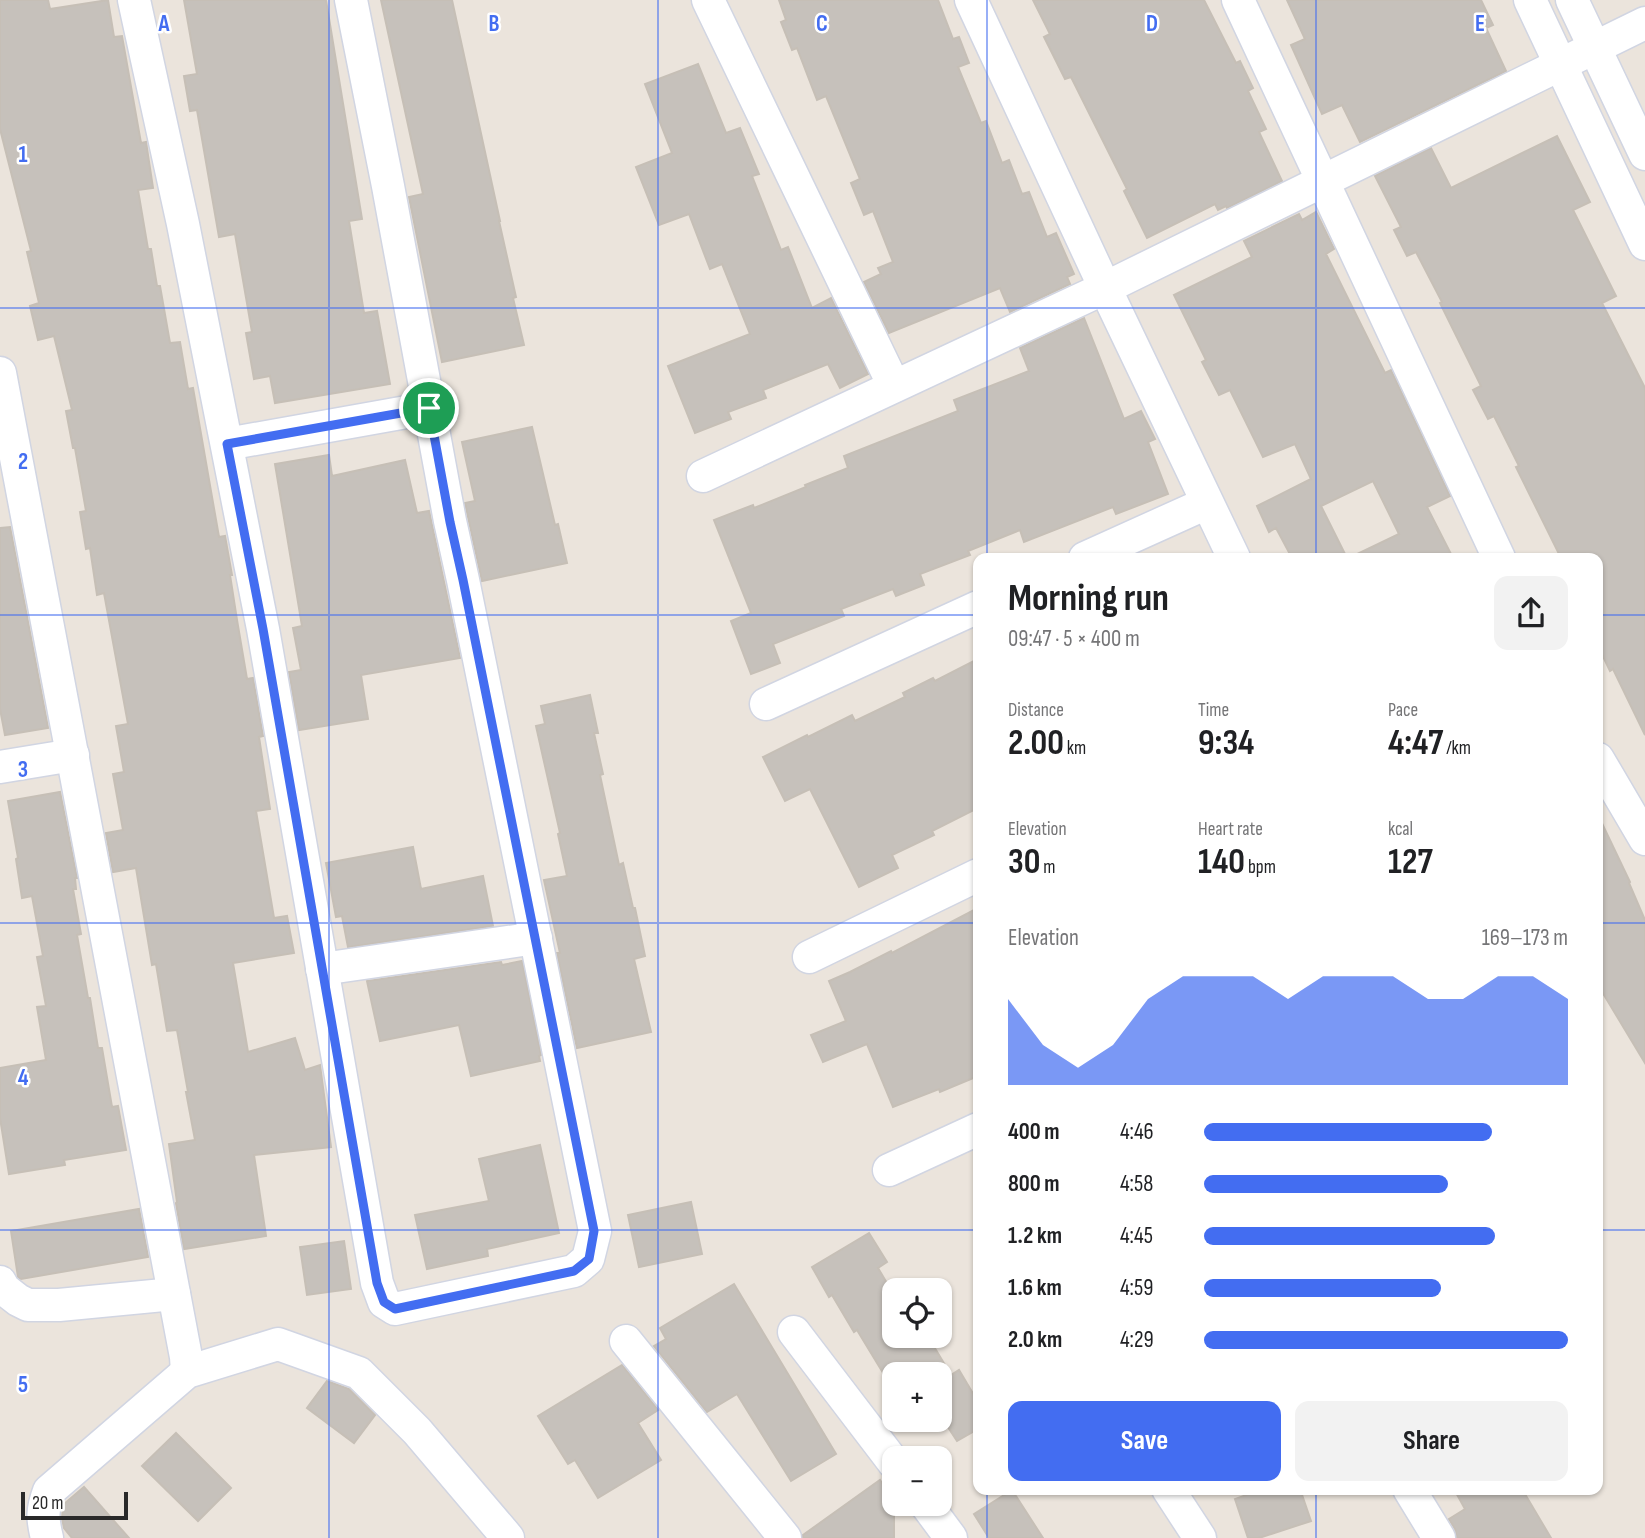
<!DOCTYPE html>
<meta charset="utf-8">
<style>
:root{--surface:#fff;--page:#f2f2f2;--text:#202124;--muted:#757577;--accent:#436df1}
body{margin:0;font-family:"Sofia Sans Condensed",sans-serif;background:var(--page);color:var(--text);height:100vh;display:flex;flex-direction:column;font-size:26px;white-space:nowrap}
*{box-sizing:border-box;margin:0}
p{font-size:23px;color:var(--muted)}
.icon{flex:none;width:38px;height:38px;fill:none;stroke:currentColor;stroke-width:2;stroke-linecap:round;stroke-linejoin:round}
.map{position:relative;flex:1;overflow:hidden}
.details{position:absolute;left:973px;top:553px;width:630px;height:942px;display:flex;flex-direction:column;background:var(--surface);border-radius:14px;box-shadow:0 2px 5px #0004}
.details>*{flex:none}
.fabs{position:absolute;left:882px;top:1278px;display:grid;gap:14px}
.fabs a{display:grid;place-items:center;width:70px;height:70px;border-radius:14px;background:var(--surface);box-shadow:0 2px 5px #0004;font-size:35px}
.scale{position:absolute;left:21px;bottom:18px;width:107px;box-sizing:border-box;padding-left:7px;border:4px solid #292929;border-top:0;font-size:19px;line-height:24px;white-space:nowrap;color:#292929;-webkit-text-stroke:5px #fff;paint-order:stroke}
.pin{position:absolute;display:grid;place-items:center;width:60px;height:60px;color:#fff;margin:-30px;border:4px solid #fff;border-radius:50%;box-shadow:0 2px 7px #0007}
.round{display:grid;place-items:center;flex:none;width:74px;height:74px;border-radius:14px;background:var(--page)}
.headline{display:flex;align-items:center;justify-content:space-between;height:119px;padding:0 35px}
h1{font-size:38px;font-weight:700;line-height:52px}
.stats{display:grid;grid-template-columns:repeat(3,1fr);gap:10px;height:119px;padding:7px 35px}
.stats div{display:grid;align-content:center}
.stats b{font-size:35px;font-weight:700}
.stats small{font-size:19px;font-weight:400}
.stats p{font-size:19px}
.chart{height:196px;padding:14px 35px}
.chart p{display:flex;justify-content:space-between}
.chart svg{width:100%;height:126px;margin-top:7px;fill:var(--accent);opacity:.7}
.primary-button{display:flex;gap:14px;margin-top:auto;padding:14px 35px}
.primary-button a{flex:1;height:80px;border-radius:14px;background:var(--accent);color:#fff;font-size:28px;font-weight:700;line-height:80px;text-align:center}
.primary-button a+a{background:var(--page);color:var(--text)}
ul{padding:0 35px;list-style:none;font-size:23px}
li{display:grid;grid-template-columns:112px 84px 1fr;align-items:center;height:52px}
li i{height:18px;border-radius:9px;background:var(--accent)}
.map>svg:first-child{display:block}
</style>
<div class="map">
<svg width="1645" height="1538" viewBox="0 0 1645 1538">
<rect width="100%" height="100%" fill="#ebe4dc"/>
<g fill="#c6c1bb" stroke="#c6bfb6" stroke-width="2">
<path d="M 0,0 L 48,0 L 50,9 L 108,0 L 114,37 L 122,36 L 141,143 L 146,142 L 153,188 L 138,190 L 148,249 L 151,249 L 157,286 L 160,286 L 170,343 L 180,342 L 188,389 L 193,388 L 219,537 L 225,536 L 232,575 L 230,575 L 237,620 L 247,679 L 253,678 L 263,736 L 259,737 L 270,809 L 256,811 L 274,918 L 287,916 L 294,953 L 233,963 L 248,1052 L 295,1038 L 305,1070 L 320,1065 L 331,1147 L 254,1155 L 266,1236 L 184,1249 L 176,1203 L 177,1202 L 169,1144 L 195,1140 L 186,1092 L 188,1092 L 177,1030 L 167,1031 L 156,964 L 152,965 L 136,868 L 113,872 L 106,833 L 123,830 L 113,774 L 124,772 L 116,726 L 128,724 L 104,593 L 97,595 L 90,548 L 86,549 L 80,512 L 86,511 L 75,448 L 73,448 L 66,411 L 72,410 L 54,336 L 38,340 L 30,306 L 39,303 L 27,252 L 31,251 L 0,129 Z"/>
<path d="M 184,0 L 326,0 L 362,219 L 349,221 L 364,313 L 377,311 L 390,384 L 275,403 L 270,376 L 254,379 L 246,333 L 252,332 L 235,234 L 219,237 L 197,110 L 190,111 L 184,76 L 197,74 Z"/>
<path d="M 381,0 L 452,0 L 500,221 L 499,221 L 516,297 L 513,298 L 524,345 L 442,362 L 409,197 L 423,194 Z"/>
<path d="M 779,0 L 938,0 L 953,39 L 959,37 L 969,63 L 958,67 L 981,123 L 986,121 L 1002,163 L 1009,160 L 1022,194 L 1029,192 L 1047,237 L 1056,233 L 1074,274 L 1067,277 L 1070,284 L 1010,312 L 1000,288 L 889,333 L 864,282 L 881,274 L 878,268 L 893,262 L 873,211 L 864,215 L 851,183 L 860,179 L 826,96 L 817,100 L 797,48 L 792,50 L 781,22 L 786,20 Z"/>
<path d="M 1033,0 L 1204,0 L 1236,63 L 1240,61 L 1253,88 L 1248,91 L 1266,129 L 1259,132 L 1282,181 L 1227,208 L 1226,206 L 1218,210 L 1215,204 L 1147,238 L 1124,191 L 1127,189 L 1071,77 L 1065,79 L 1044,37 L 1050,34 Z"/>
<path d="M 1287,0 L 1481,0 L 1493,25 L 1486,28 L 1506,71 L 1360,142 L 1342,105 L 1322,114 L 1291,45 L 1305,39 Z"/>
<path d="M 698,64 L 726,133 L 740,128 L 759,174 L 752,176 L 781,250 L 788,247 L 812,308 L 831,298 L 868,374 L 840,388 L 828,364 L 763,390 L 766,398 L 728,412 L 731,419 L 695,433 L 668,366 L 750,334 L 722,264 L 710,269 L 689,214 L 659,225 L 636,167 L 672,153 L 645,84 Z"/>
<path d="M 1557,136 L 1590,202 L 1573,210 L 1616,296 L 1602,303 L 1645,388 L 1645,735 L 1613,669 L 1610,671 L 1598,646 L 1598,558 L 1561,558 L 1516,467 L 1519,466 L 1494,416 L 1488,419 L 1473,390 L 1481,386 L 1440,303 L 1442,302 L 1416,252 L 1407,256 L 1394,230 L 1401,227 L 1375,176 L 1431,148 L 1451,188 Z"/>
<path d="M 1316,212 L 1334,249 L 1326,254 L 1385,373 L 1391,370 L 1450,496 L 1427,507 L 1453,558 L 1349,558 L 1399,534 L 1373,481 L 1321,506 L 1347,558 L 1292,558 L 1276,528 L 1269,532 L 1257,506 L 1311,479 L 1295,444 L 1263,457 L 1230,390 L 1219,395 L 1202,362 L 1206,360 L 1174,295 L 1252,257 L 1244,241 L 1299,214 L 1302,220 Z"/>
<path d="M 1084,318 L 1124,419 L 1141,411 L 1155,439 L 1148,442 L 1168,494 L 1116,514 L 1113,507 L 1024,542 L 1020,530 L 968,551 L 970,555 L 920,574 L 924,585 L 896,596 L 893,589 L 841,609 L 844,616 L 773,644 L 780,663 L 751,674 L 731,621 L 751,613 L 714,520 L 753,505 L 754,508 L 806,487 L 805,485 L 848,468 L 844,456 L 958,411 L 954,400 L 1029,371 L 1020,348 Z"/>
<path d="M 532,427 L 555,525 L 558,524 L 567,563 L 482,581 L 465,503 L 475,501 L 462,442 Z"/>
<path d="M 329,455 L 332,476 L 405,460 L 417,513 L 429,511 L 460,658 L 361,675 L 368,719 L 299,730 L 289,672 L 301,670 L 293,628 L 302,626 L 275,464 Z"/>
<path d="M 10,527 L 48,728 L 5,735 L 0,709 L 0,528 Z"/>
<path d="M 978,659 L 978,808 L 932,831 L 934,835 L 892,855 L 898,868 L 859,887 L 810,789 L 785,801 L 763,757 L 807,735 L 808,737 L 852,715 L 855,721 L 905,697 L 903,693 L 933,678 L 935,681 Z"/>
<path d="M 590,695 L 598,733 L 594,733 L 603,774 L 600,775 L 619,865 L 623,863 L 633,908 L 635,908 L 645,956 L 634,959 L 651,1032 L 577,1048 L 557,953 L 560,953 L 544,880 L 567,876 L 558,834 L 560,833 L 536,726 L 545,724 L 541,706 Z"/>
<path d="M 60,792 L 77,878 L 75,878 L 76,889 L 73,889 L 81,934 L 77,935 L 88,998 L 90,998 L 98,1048 L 102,1048 L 112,1107 L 118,1106 L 126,1150 L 64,1160 L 65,1165 L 9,1174 L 0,1118 L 0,1068 L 46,1060 L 37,1007 L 46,1006 L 37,957 L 43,956 L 32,896 L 22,898 L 16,859 L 18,858 L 8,801 Z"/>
<path d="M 1598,815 L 1630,882 L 1629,883 L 1645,920 L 1645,1063 L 1598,985 Z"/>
<path d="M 413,847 L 421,889 L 483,876 L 493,926 L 348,947 L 342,916 L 336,917 L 326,863 Z"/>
<path d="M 978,908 L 978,1076 L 940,1092 L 939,1089 L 893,1107 L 867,1044 L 823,1062 L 811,1035 L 846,1021 L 829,981 L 850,972 L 891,951 L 892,953 Z"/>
<path d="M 522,961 L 541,1055 L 539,1056 L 540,1061 L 471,1076 L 459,1025 L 380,1041 L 367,981 L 501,962 L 502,965 Z"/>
<path d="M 540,1145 L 559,1233 L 487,1249 L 488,1256 L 427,1269 L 415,1215 L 489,1201 L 479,1159 Z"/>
<path d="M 691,1202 L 702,1254 L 639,1267 L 628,1215 Z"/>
<path d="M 139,1209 L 148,1257 L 21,1279 L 18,1277 L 11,1231 Z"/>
<path d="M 869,1233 L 887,1262 L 878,1268 L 894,1295 L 894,1335 L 927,1335 L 951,1375 L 959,1370 L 978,1402 L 978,1429 L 957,1441 L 940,1415 L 940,1374 L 894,1374 L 894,1391 L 857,1330 L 854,1332 L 832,1295 L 829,1297 L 812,1267 Z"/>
<path d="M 344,1241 L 351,1289 L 307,1295 L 300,1247 Z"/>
<path d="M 734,1284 L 836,1454 L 791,1481 L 737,1394 L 707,1412 L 654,1346 L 666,1339 L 660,1328 Z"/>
<path d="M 622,1365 L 658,1410 L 638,1423 L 661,1460 L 598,1498 L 575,1460 L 568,1464 L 538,1416 Z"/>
<path d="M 327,1381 L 349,1389 L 375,1415 L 354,1443 L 307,1408 Z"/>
<path d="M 176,1433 L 231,1488 L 198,1521 L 142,1466 Z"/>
<path d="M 880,1480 L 894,1500 L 894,1538 L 803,1538 L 803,1535 Z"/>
<path d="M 84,1487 L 129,1538 L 72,1538 L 64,1528 L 62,1518 L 63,1508 L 64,1504 Z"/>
<path d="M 1263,1489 L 1300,1489 L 1311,1521 L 1259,1538 L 1248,1538 L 1235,1499 Z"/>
<path d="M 1454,1489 L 1522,1489 L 1551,1538 L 1457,1538 L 1455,1529 L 1449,1519 L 1465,1509 Z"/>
<path d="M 1012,1490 L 1043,1538 L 989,1538 L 974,1514 Z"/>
</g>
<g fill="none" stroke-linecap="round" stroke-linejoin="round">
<g stroke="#d1d5e2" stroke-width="35">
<g id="minor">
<path d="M 134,0 L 183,224 L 263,629 L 377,1283 L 384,1302 L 395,1309 L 574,1271 L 588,1259 L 595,1231 L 463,580 L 450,521 L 388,186 L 351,0"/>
<path d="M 708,0 L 894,386"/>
<path d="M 971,0 L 1105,288 L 1234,558"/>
<path d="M 1238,0 L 1499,558"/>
<path d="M 1530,0 L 1645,244"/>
<path d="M 1572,0 L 1645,154"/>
<path d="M 0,373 L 186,1357 L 187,1372"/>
<path d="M 227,444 L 429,408"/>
<path d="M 703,476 L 1105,288 L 1645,23"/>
<path d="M 1085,558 L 1207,503"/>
<path d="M 766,704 L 978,607"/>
<path d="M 1598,759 L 1645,839"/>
<path d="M 0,767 L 73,755"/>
<path d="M 809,957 L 978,875"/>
<path d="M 322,969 L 536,938"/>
<path d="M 889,1170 L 978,1129"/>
<path d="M 0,1282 L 4,1289 L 18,1300 L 28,1305 L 59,1305 L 174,1294"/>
<path d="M 794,1332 L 894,1463"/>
<path d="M 626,1341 L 785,1538"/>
<path d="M 1168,1489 L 1200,1538"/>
<path d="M 1409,1489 L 1439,1538"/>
<path d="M 925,1503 L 951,1538"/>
<path d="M 47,1538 C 42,1518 42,1510 49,1491 L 187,1372 L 278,1344 L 359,1373 L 417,1431 L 508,1538"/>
</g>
</g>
<use href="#minor" stroke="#fff" stroke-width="32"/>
</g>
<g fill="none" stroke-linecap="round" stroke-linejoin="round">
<g stroke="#fff" stroke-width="14">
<path id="route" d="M 429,408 L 450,522 L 463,580 L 594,1231 L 589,1259 L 574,1271 L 395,1309 L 384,1302 L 377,1283 L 263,629 L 227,444 Z"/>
</g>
<use href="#route" stroke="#436df1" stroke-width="9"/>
</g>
<path fill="none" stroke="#436df1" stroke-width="2" stroke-opacity="0.55" d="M 329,0 L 329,1538M 658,0 L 658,1538M 987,0 L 987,558M 1316,0 L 1316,558M 0,308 L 1645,308M 0,615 L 978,615M 1598,615 L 1645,615M 0,923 L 978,923M 1598,923 L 1645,923M 0,1230 L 978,1230M 1598,1230 L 1645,1230M 987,1489 L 987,1538M 1316,1489 L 1316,1538"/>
<g font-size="23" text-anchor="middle" font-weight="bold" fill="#436df1" stroke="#fff" stroke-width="5" stroke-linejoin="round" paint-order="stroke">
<text x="164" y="31">A</text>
<text x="494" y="31">B</text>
<text x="822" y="31">C</text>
<text x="1152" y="31">D</text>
<text x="1480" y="31">E</text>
<text x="23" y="162">1</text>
<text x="23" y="469">2</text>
<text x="23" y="777">3</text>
<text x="23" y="1085">4</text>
<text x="23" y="1392">5</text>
</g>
</svg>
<div class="fabs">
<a><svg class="icon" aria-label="locate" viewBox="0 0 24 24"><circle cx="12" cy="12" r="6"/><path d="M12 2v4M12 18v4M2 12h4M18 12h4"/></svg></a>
<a>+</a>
<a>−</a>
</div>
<div class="scale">20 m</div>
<div class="pin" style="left:429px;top:408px;background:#1e9e55"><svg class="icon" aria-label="arrive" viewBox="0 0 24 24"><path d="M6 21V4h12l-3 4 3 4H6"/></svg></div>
<section class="details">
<div class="headline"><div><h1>Morning run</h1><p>09:47 · 5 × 400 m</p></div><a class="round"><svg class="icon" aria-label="share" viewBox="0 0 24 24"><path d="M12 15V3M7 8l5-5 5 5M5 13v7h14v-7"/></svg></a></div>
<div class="stats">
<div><p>Distance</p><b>2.00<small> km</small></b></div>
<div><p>Time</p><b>9:34</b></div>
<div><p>Pace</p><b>4:47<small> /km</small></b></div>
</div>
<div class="stats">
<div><p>Elevation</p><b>30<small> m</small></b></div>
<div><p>Heart rate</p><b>140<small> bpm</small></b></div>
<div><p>kcal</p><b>127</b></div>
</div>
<div class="chart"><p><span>Elevation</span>169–173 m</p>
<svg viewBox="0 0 160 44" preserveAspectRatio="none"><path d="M0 44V14L10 30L20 38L30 30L40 14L50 6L60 6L70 6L80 14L90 6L100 6L110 6L120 14L130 14L140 6L150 6L160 14V44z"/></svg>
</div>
<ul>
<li><b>400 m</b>4:46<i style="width:79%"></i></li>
<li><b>800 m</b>4:58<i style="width:67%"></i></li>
<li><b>1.2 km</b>4:45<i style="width:80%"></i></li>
<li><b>1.6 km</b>4:59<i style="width:65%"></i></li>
<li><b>2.0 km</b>4:29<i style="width:100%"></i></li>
</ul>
<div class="primary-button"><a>Save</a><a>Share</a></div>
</section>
</div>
